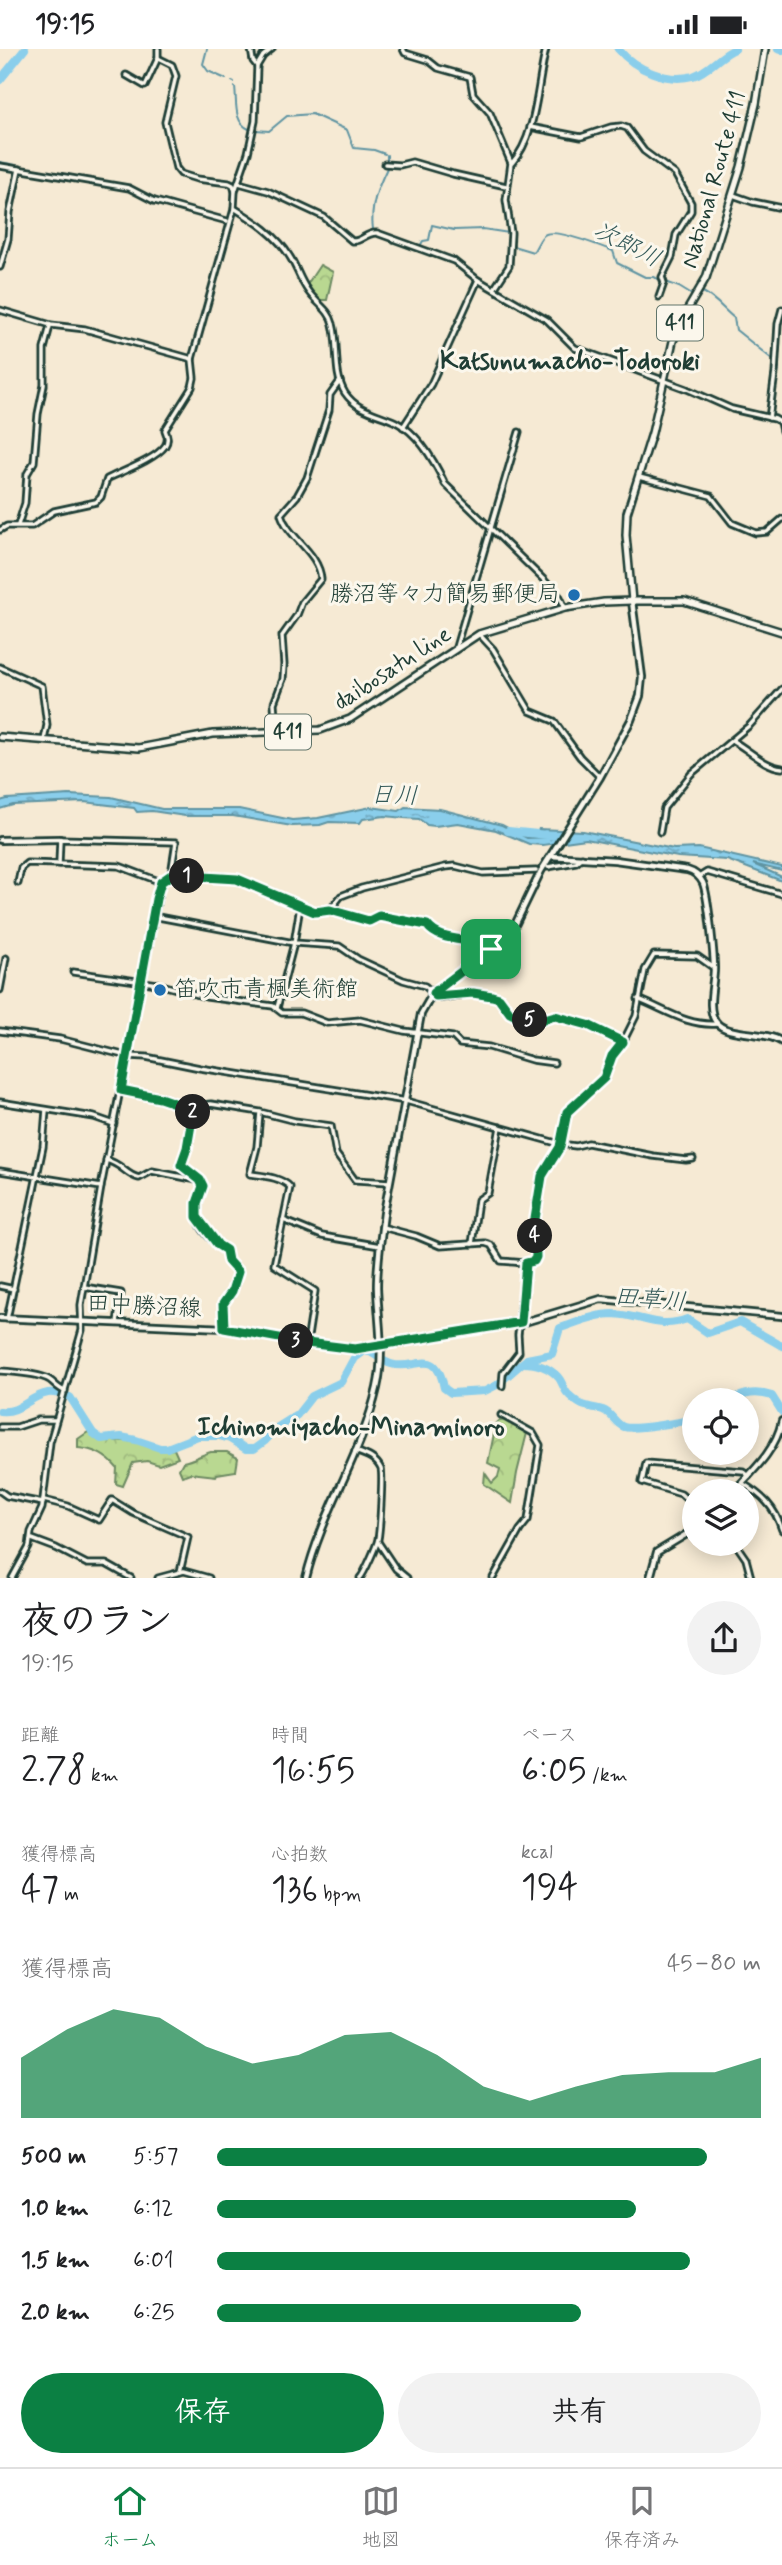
<!DOCTYPE html>
<html lang="ja">
<meta charset="utf-8">
<style>
:root{--surface:#fff;--page:#f2f2f2;--text:#202124;--muted:#757577;--line:#e0e0e0;--accent:#0b8043}
body{margin:0;font-family:Mynerve,"Klee One",sans-serif;background:var(--page);color:var(--text);height:100vh;display:flex;flex-direction:column;font-size:26px;white-space:nowrap}
*{box-sizing:border-box;margin:0}
p{font-size:23px;color:var(--muted)}
.icon{flex:none;width:38px;height:38px;fill:none;stroke:currentColor;stroke-width:2;stroke-linecap:round;stroke-linejoin:round}
.map{position:relative;height:1529px;overflow:hidden}
.drawer{display:flex;flex-direction:column;background:var(--surface);flex:1}
.drawer>*{flex:none}
.tools{position:absolute;left:682px;top:1339px;display:grid;gap:14px}
.tools a{display:grid;place-items:center;width:77px;height:77px;border-radius:50%;background:var(--surface);box-shadow:0 4px 18px #0003;font-size:35px}
.pin{position:absolute;display:grid;place-items:center;width:60px;height:60px;color:#fff;margin:-30px;border-radius:14px;box-shadow:0 4px 10px #0006}
.km{position:absolute;width:35px;height:35px;margin:-18px;border-radius:50%;background:#222;color:#fff;font-size:19px;line-height:35px;text-align:center}
.round{display:grid;place-items:center;flex:none;width:74px;height:74px;border-radius:37px;background:var(--page)}
.head{display:flex;align-items:center;justify-content:space-between;height:119px;padding:0 21px}
h1{font-size:38px;font-weight:600;line-height:52px}
.metrics{display:grid;grid-template-columns:repeat(3,1fr);gap:10px;height:119px;padding:7px 21px}
.metrics div{display:grid;align-content:center}
.metrics b{font-size:35px;font-weight:600}
.metrics small{font-size:19px;font-weight:400}
.metrics p{font-size:19px}
.chart{height:196px;padding:14px 21px}
.chart p{display:flex;justify-content:space-between}
.chart svg{width:100%;height:126px;margin-top:7px;fill:var(--accent);opacity:.7}
.cta{display:flex;gap:14px;margin-top:auto;padding:14px 21px}
.cta a{flex:1;height:80px;border-radius:42px;background:var(--accent);color:#fff;font-size:28px;font-weight:600;line-height:80px;text-align:center}
.cta a+a{background:var(--page);color:var(--text)}
ul{padding:0 21px;list-style:none;font-size:23px}
li{display:grid;grid-template-columns:112px 84px 1fr;align-items:center;height:52px}
li i{height:18px;border-radius:9px;background:var(--accent)}
.status{display:flex;justify-content:space-between;align-items:center;height:49px;padding:0 35px;background:var(--surface);direction:ltr}
.status svg{height:19px;fill:currentColor}
.menu{display:flex;justify-content:space-around;align-items:center;height:98px;border-top:2px solid var(--line);background:var(--surface);font-size:19px;color:var(--muted)}
.menu a{display:grid;justify-items:center;gap:4px}
.menu .active{color:var(--accent)}
.map>svg:first-child{display:block}
</style>
<div class="status"><b>19:15</b><svg viewBox="0 0 49 12"><path d="M0 12V9h3v3zM5 12V6h3v6zM10 12V3h3v9zM15 12V0h3v12zM26 1h20v11H26zM47 4h2v5h-2z"/></svg></div>
<div class="map">
<svg width="782" height="1529" viewBox="0 0 782 1529">
<defs>
<pattern id="forest-crowns" width="20" height="18" patternUnits="userSpaceOnUse" patternTransform="scale(1.75)"><rect width="20" height="18" fill="#b9d891"/><path d="M2 6a3 3 0 1 1 6 0M12 15a3 3 0 1 1 6 0" fill="none" stroke="#9fba7e"/></pattern>
<pattern id="water-ripples" width="26" height="14" patternUnits="userSpaceOnUse" patternTransform="scale(1.75)"><rect width="26" height="14" fill="#8aceeb"/><path d="M2 4q2-2 4 0t4 0M15 11q2-2 4 0t4 0" fill="none" stroke="#70a8bf"/></pattern>
</defs>
<rect width="100%" height="100%" fill="#f6ead4"/>
<filter id="ink" filterUnits="userSpaceOnUse"><feTurbulence type="fractalNoise" baseFrequency=".0143" numOctaves="2"/><feDisplacementMap in="SourceGraphic" scale="14" xChannelSelector="R" yChannelSelector="G"/><feConvolveMatrix kernelMatrix="1 2 1 2 8 2 1 2 1" color-interpolation-filters="sRGB"/></filter>
<g filter="url(#ink)">
<g fill="url(#forest-crowns)" stroke="#6c8a62" stroke-width="2">
<path d="M 320,216 L 333,223 L 327,251 L 319,251 L 308,240 L 308,234 Z"/>
<path d="M 507,1371 L 527,1384 L 517,1424 L 512,1454 L 484,1435 L 485,1424 L 492,1434 L 498,1428 L 500,1420 L 488,1414 L 496,1375 L 499,1372 Z"/>
<path d="M 88,1383 L 92,1384 L 95,1389 C 108,1393 122,1390 135,1393 C 149,1396 159,1403 174,1400 L 178,1409 L 159,1416 L 147,1412 L 133,1414 L 123,1437 L 116,1435 L 117,1419 C 107,1407 94,1400 78,1399 L 78,1390 Z"/>
<path d="M 211,1403 L 227,1403 L 238,1409 L 236,1422 L 217,1425 L 216,1427 L 190,1424 L 182,1427 L 179,1420 L 183,1413 C 194,1411 200,1406 211,1403 Z"/>
</g>
<path fill="url(#water-ripples)" stroke="#5f94a2" stroke-width="2" d="M 69,746 L 111,748 L 162,760 L 239,760 L 292,771 L 318,769 L 371,758 L 399,762 L 405,758 L 440,760 L 502,776 L 527,789 L 554,788 L 538,780 L 583,782 L 674,800 L 699,799 L 782,818 L 782,822 L 753,815 L 782,828 L 782,832 L 727,811 L 678,808 L 586,790 L 543,796 L 529,795 L 496,781 L 458,774 L 435,777 L 427,776 L 419,770 L 404,769 L 385,767 L 363,770 L 360,774 L 329,773 L 320,776 L 292,777 L 233,767 L 185,767 L 152,762 L 137,763 L 134,759 L 84,753 L 13,756 L 0,760 L 0,752 L 7,750 Z"/>
<g fill="none" stroke-linecap="round" stroke-linejoin="round">
<g stroke="#5f94a2" stroke-width="2">
<path d="M 207,0 L 203,15 L 208,22 L 226,30"/>
<path d="M 232,32 L 234,33"/>
<path d="M 235,38 C 237,53 233,73 249,80"/>
<path d="M 256,81 L 269,82 L 287,67 L 312,65 L 347,81 L 354,99 L 374,101 L 385,105"/>
<path d="M 387,112 L 387,106"/>
<path d="M 0,113 L 16,116"/>
<path d="M 387,119 C 377,140 370,157 373,181 L 420,197 L 423,192 L 429,191 L 432,176 L 454,181 L 483,180 L 509,184"/>
<path d="M 513,197 L 533,203 C 537,198 540,187 546,185 C 558,180 600,197 613,202 L 617,214 L 645,228 L 653,228 L 679,238 L 692,246"/>
<path d="M 698,249 L 703,243 C 716,250 723,260 734,269 L 736,281 L 772,310"/>
<path d="M 772,366 L 779,318"/>
<path d="M 774,372 L 779,377 L 782,394"/>
</g>
<g stroke="#8aceeb" stroke-width="8">
<path d="M 618,0 C 635,20 666,34 693,27 C 709,22 720,6 735,0"/>
<path d="M 778,0 L 782,1"/>
<path d="M 0,31 L 25,0"/>
<path d="M 508,782 L 558,787"/>
<path d="M 523,1314 C 535,1314 549,1318 558,1328 C 563,1333 563,1341 569,1346 C 584,1360 585,1356 603,1361 C 612,1364 615,1375 624,1378 C 633,1381 685,1373 695,1369"/>
<path d="M 731,1351 C 745,1344 757,1342 772,1347 L 782,1363"/>
<path d="M 0,1362 C 20,1365 29,1347 48,1344 C 55,1343 63,1346 70,1348 L 93,1384 L 101,1390 L 121,1388 L 136,1391 L 160,1399 L 167,1399 L 198,1387 L 219,1387 L 230,1390 L 246,1400 L 254,1400 L 265,1392 L 278,1378 L 297,1366 L 312,1347 L 341,1333 L 354,1309 L 365,1301 C 375,1304 381,1312 391,1315 C 416,1323 436,1295 444,1339 L 451,1344 L 485,1342 L 497,1336 L 527,1310 L 552,1305 L 560,1279 C 576,1274 595,1265 613,1265 C 642,1266 658,1281 687,1270 L 708,1284 L 740,1273 L 782,1297"/>
</g>
<g stroke="#1f3d34" stroke-width="9">
<g id="minor">
<path d="M 251,0 L 253,12 L 257,17"/>
<path d="M 403,0 L 405,4 L 428,11 L 438,19 L 470,28 L 473,45 L 490,64 L 511,114 L 506,151 L 511,184 L 509,217 L 494,240"/>
<path d="M 158,9 L 172,16 L 176,27 L 165,73 L 176,119 L 181,125 L 197,130 L 229,134 L 233,136 L 235,142 L 248,104 L 255,72 L 257,17 L 263,7 L 272,0"/>
<path d="M 126,26 L 145,37 L 158,9 L 158,0"/>
<path d="M 530,78 L 581,88 L 611,78 L 621,77 L 627,79 L 644,102 L 675,125 L 691,154 L 691,162 L 676,186 L 672,208 L 662,228 L 664,234 L 659,248"/>
<path d="M 512,114 C 537,87 537,34 546,0"/>
<path d="M 385,115 L 400,116 L 412,113 L 453,125 L 506,137"/>
<path d="M 0,117 L 129,139 L 154,152"/>
<path d="M 239,134 L 268,142 L 324,168 L 352,192 C 362,193 366,183 377,184 L 454,212 L 478,231 L 547,271 L 575,299 L 687,340 L 732,360 L 775,370 L 780,373 L 782,382"/>
<path d="M 235,142 L 234,159 C 255,172 277,186 290,208 C 297,219 300,231 308,242 C 316,254 330,261 333,275 C 339,297 333,325 345,344 C 358,363 378,364 396,373 C 419,385 435,413 445,435 L 543,530 L 560,548 L 565,559"/>
<path d="M 733,146 L 753,153 L 782,159"/>
<path d="M 155,152 L 227,172"/>
<path d="M 0,218 L 8,190 L 10,163 L 19,120"/>
<path d="M 0,261 L 51,276 L 85,280 L 192,310 L 234,160"/>
<path d="M 769,369 L 775,324 L 778,275 L 782,260"/>
<path d="M 403,378 L 431,335 L 478,231"/>
<path d="M 639,428 L 711,447 L 732,474 L 756,484 L 767,483 L 782,470"/>
<path d="M 18,476 L 25,454 L 27,425 L 34,413 L 38,365 L 44,336 L 44,300 L 50,277"/>
<path d="M 0,481 L 7,477 L 32,477 L 54,462 L 96,453 L 101,448 L 107,430 C 121,423 156,410 165,397 C 169,391 167,386 165,381 L 192,338 L 194,329 L 192,310"/>
<path d="M 479,585 L 493,600 L 530,662 L 554,672 L 580,708 L 600,728"/>
<path d="M 456,598 L 519,383"/>
<path d="M 0,618 L 42,637 L 47,676 L 44,691"/>
<path d="M 276,682 L 274,654 L 283,630 L 284,616 L 282,587 L 297,566 L 302,553 L 321,530 C 319,503 288,489 281,465 L 297,447 L 307,429 L 329,361 L 330,346 L 340,332"/>
<path d="M 733,692 C 749,701 764,717 782,719"/>
<path d="M 660,783 L 664,759 L 691,725 L 750,676 L 782,640"/>
<path d="M 59,815 L 60,790 L 176,793 L 171,825"/>
<path d="M 548,818 L 576,813 L 582,808"/>
<path d="M 699,828 L 707,823 L 782,845"/>
<path d="M 18,834 L 21,819 L 27,814 L 119,817 L 161,833"/>
<path d="M 330,861 L 341,847 L 362,839 L 445,818 L 455,817 L 483,824 L 536,822"/>
<path d="M 153,867 L 294,894 L 339,897 L 358,910 L 403,931 L 425,937 L 436,947 L 442,949 L 473,944 L 492,947 L 499,949 L 510,963 L 522,970 L 541,971 L 555,967 L 588,976 L 623,993"/>
<path d="M 73,923 L 158,935 L 206,948 L 273,957 L 282,964 L 301,964 L 327,974 L 360,971 L 404,982 L 453,988 L 460,995 L 489,998 L 532,1011 L 554,1014"/>
<path d="M 0,941 L 6,909"/>
<path d="M 638,950 C 666,961 687,977 717,975"/>
<path d="M 277,959 L 294,894 L 300,858"/>
<path d="M 0,982 L 60,990 L 127,1007 L 146,1008 L 200,1019 L 406,1052 L 560,1095 L 576,1097 L 588,1094 L 653,1107 L 686,1111 L 693,1110"/>
<path d="M 121,1041 L 161,1049 L 186,1058 L 211,1055 L 260,1063 L 295,1072 L 331,1077 L 336,1105 L 355,1131 L 389,1133"/>
<path d="M 0,1053 L 94,1068 L 114,1075"/>
<path d="M 194,1058 L 187,1099 L 181,1116 L 199,1131 L 203,1137 C 192,1169 197,1182 226,1201 L 228,1212 L 238,1223 L 232,1243 L 223,1256 L 224,1279"/>
<path d="M 260,1064 L 257,1098 L 250,1125 C 263,1127 281,1128 290,1138 L 274,1216 L 315,1242 L 307,1294"/>
<path d="M 106,1111 C 123,1115 125,1126 139,1129 L 152,1122 L 197,1131"/>
<path d="M 0,1122 L 101,1138"/>
<path d="M 283,1171 L 322,1187 L 380,1197"/>
<path d="M 382,1178 L 416,1187 L 440,1197 L 485,1194 L 491,1196 L 501,1212 L 526,1214"/>
<path d="M 472,1195 L 478,1151 L 488,1144 L 500,1078"/>
<path d="M 0,1237 L 14,1240"/>
<path d="M 84,1238 L 121,1244 L 117,1274"/>
<path d="M 7,1270 L 43,1098 L 46,1061"/>
<path d="M 0,1322 C 15,1323 32,1324 46,1329 C 54,1332 56,1339 65,1342"/>
<path d="M 502,1337 L 503,1324 L 519,1303 L 518,1286 L 526,1214 L 534,1212 L 536,1208 L 535,1170 L 542,1127 L 560,1098 L 567,1063 L 604,1029 L 612,1007 L 623,993 L 636,967 L 645,921 L 654,906 L 697,907 L 714,919"/>
<path d="M 0,1378 L 17,1378 L 38,1371 L 56,1371"/>
<path d="M 355,1402 C 366,1406 376,1409 381,1420 C 383,1426 380,1480 378,1490 C 377,1496 364,1525 360,1529"/>
<path d="M 742,1434 C 762,1446 775,1458 782,1481"/>
<path d="M 0,1442 L 7,1447 L 43,1454"/>
<path d="M 44,1451 L 68,1457 L 99,1471 L 112,1451 L 133,1464 L 188,1488 L 180,1523"/>
<path d="M 695,1458 L 681,1445 L 642,1433 L 646,1414 L 743,1422 L 749,1427"/>
<path d="M 32,1490 L 56,1499 L 87,1515 L 106,1515 L 131,1529"/>
<path d="M 378,1493 L 396,1520 L 407,1529"/>
<path d="M 735,1494 L 746,1510 L 751,1529"/>
<path d="M 12,1529 L 29,1498 L 31,1483 L 42,1459 L 50,1393 L 82,1281 L 81,1256 L 101,1138 L 161,833 L 171,826 L 222,828 L 237,830 L 315,863 L 330,861 L 368,872 L 379,867 L 427,876 C 441,895 473,887 491,900"/>
<path d="M 158,1529 L 184,1522 L 209,1529"/>
<path d="M 493,1529 L 520,1481 L 528,1471 L 540,1396 L 533,1384 L 501,1366"/>
</g>
</g>
<g stroke="#1f3d34" stroke-width="10">
<g id="tertiary">
<path d="M 0,791 L 60,790"/>
<path d="M 551,807 L 615,811 L 687,821 C 694,823 699,826 703,834 C 708,846 714,905 714,920 C 714,935 706,960 716,973 C 727,988 765,981 782,993"/>
<path d="M 734,1442 C 754,1421 776,1401 782,1372"/>
<path d="M 306,1529 C 322,1463 362,1405 377,1339 C 385,1305 378,1272 377,1238 C 377,1213 381,1189 384,1164 L 421,965 L 433,944 L 500,893 L 515,876 L 541,822 L 600,728 L 631,671 L 640,647 L 642,628 L 632,552"/>
<path d="M 650,1529 L 657,1503 L 695,1480"/>
</g>
</g>
<g stroke="#1f3d34" stroke-width="10">
<path id="secondary" d="M 0,1269 L 224,1279 L 307,1294 L 355,1300 L 528,1272 L 601,1250 L 782,1267"/>
</g>
<g stroke="#1f3d34" stroke-width="10">
<path id="primary" d="M 632,552 L 684,552 L 782,583"/>
</g>
<g stroke="#1f3d34" stroke-width="10">
<path id="trunk" d="M 0,688 L 139,699 L 213,685 L 320,681 L 350,670 L 479,585 L 565,559 L 604,553 L 632,552 L 626,486 L 627,464 L 652,384 L 673,292 L 682,270 L 706,229 L 741,118 L 756,55 L 765,0"/>
</g>
<use href="#minor" stroke="#fbf7ec" stroke-width="3.5"/>
<use href="#tertiary" stroke="#fbf7ec" stroke-width="4.5"/>
<use href="#secondary" stroke="#fbf7ec" stroke-width="4.5"/>
<use href="#primary" stroke="#fbf7ec" stroke-width="5"/>
<use href="#trunk" stroke="#fbf7ec" stroke-width="5"/>
</g>
</g>
<g fill="none" stroke-linecap="round" stroke-linejoin="round" filter="url(#ink)">
<g stroke="#fff" stroke-width="14">
<path id="route" d="M 171,826 L 237,830 L 315,863 L 330,861 L 369,872 L 379,867 L 427,876 C 441,895 473,887 491,900 L 433,944 L 436,947 L 473,944 L 492,947 L 499,949 L 510,964 L 522,970 L 541,971 L 555,967 L 588,976 L 623,993 L 612,1007 L 604,1029 L 567,1063 L 560,1098 L 542,1127 L 535,1170 L 536,1208 L 534,1212 L 526,1214 L 521,1273 L 355,1300 L 307,1294 L 224,1279 L 223,1255 L 232,1242 L 238,1223 L 228,1212 L 226,1201 L 218,1196 L 197,1168 L 197,1154 L 203,1137 L 200,1131 L 181,1116 L 187,1099 L 194,1058 L 186,1058 L 160,1049 L 121,1041 L 156,850 L 161,833 Z"/>
</g>
<use href="#route" stroke="#0b8043" stroke-width="9"/>
</g>
<g fill="#1f6fb2" stroke="#fbf7ec" stroke-width="2.5">
<circle cx="574" cy="546" r="7"/>
<circle cx="160" cy="941" r="7"/>
</g>
<g text-anchor="middle" dominant-baseline="central" stroke-width="6" stroke-linejoin="round" paint-order="stroke">
<g fill="#fbf7ec" stroke="#61756b" stroke-width="2">
<rect x="657" y="256.5" width="46" height="35" rx="5"/>
<rect x="265" y="665.5" width="46" height="35" rx="5"/>
</g>
<g font-size="21" font-weight="bold" fill="#1f3d34">
<text x="680" y="274">411</text>
<text x="288" y="683">411</text>
</g>
<g font-size="23" fill="#1f3d34" stroke="#fbf7ec">
<text transform="translate(715 131) rotate(-74)">National Route 411</text>
<text transform="translate(393 620) rotate(-33)">daibosatu line</text>
<text transform="translate(144 1258) rotate(3)">田中勝沼線</text>
</g>
<g font-size="23" fill="#1f3d34" stroke="#fbf7ec" text-anchor="end">
<text x="560" y="546">勝沼等々力簡易郵便局</text>
<text x="174" y="941" text-anchor="start">笛吹市青楓美術館</text>
</g>
<g font-size="24" font-style="italic" fill="#345a59" stroke="#fbf7ec">
<text transform="translate(627 196) rotate(27)">次郎川</text>
<text transform="translate(394 747) rotate(2)">日川</text>
<text transform="translate(650 1251) rotate(5)">田草川</text>
</g>
<g font-size="26" font-weight="bold" fill="#1f3d34" stroke="#fbf7ec">
<text x="570" y="313">Katsunumacho-Todoroki</text>
<text x="351" y="1379">Ichinomiyacho-Minaminoro</text>
</g>
</g>
</svg>
<div class="tools">
<a><svg class="icon" aria-label="locate" viewBox="0 0 24 24"><circle cx="12" cy="12" r="6"/><path d="M12 2v4M12 18v4M2 12h4M18 12h4"/></svg></a>
<a><svg class="icon" aria-label="layers" viewBox="0 0 24 24"><path d="M12 4l9 5-9 5-9-5zM3 14l9 5 9-5"/></svg></a>
</div>
<div class="pin" style="left:491px;top:900px;background:#1e9e55"><svg class="icon" aria-label="arrive" viewBox="0 0 24 24"><path d="M6 21V4h12l-3 4 3 4H6"/></svg></div>
<b class="km" style="left:187px;top:827px">1</b>
<b class="km" style="left:193px;top:1063px">2</b>
<b class="km" style="left:296px;top:1292px">3</b>
<b class="km" style="left:535px;top:1187px">4</b>
<b class="km" style="left:530px;top:971px">5</b>
</div>
<section class="drawer">
<div class="head"><div><h1>夜のラン</h1><p>19:15</p></div><a class="round"><svg class="icon" aria-label="share" viewBox="0 0 24 24"><path d="M12 15V3M7 8l5-5 5 5M5 13v7h14v-7"/></svg></a></div>
<div class="metrics">
<div><p>距離</p><b>2.78<small> km</small></b></div>
<div><p>時間</p><b>16:55</b></div>
<div><p>ペース</p><b>6:05<small> /km</small></b></div>
</div>
<div class="metrics">
<div><p>獲得標高</p><b>47<small> m</small></b></div>
<div><p>心拍数</p><b>136<small> bpm</small></b></div>
<div><p>kcal</p><b>194</b></div>
</div>
<div class="chart"><p><span>獲得標高</span>45–80 m</p>
<svg viewBox="0 0 160 44" preserveAspectRatio="none"><path d="M0 44V23L10 13L20 6L30 9L40 19L50 25L60 22L70 15L80 14L90 22L100 33L110 38L120 33L130 29L140 28L150 28L160 23V44z"/></svg>
</div>
<ul>
<li><b>500 m</b>5:57<i style="width:90%"></i></li>
<li><b>1.0 km</b>6:12<i style="width:77%"></i></li>
<li><b>1.5 km</b>6:01<i style="width:87%"></i></li>
<li><b>2.0 km</b>6:25<i style="width:67%"></i></li>
</ul>
<div class="cta"><a>保存</a><a>共有</a></div>
</section>
<nav class="menu">
<a class="active"><svg class="icon" aria-label="home" viewBox="0 0 24 24"><path d="M3 11l9-7 9 7M6 9v11h12V9"/></svg>ホーム</a>
<a><svg class="icon" aria-label="map" viewBox="0 0 24 24"><path d="M3 6l6-2 6 2 6-2v14l-6 2-6-2-6 2zM9 4v14M15 6v14"/></svg>地図</a>
<a><svg class="icon" aria-label="saved" viewBox="0 0 24 24"><path d="M7 4h10v16l-5-4-5 4z"/></svg>保存済み</a>
</nav>
